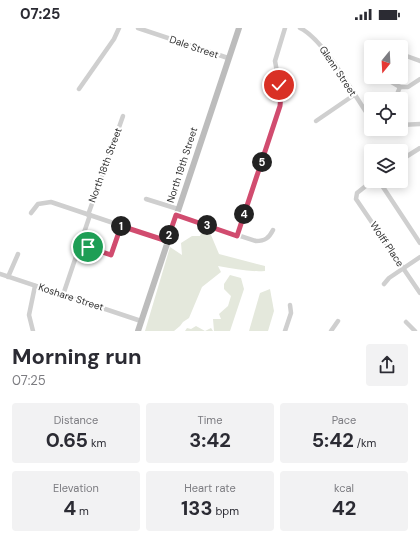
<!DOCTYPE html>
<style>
:root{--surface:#fff;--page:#f2f2f3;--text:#2b2b33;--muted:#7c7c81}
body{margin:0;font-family:"DM Sans",sans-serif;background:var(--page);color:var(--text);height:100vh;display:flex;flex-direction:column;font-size:15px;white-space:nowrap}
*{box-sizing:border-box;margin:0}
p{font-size:13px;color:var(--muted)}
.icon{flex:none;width:22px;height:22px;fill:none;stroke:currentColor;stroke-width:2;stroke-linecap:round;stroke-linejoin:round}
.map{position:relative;height:303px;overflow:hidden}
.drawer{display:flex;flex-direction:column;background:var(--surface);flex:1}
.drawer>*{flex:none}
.needle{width:26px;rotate:198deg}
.tools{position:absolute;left:364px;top:12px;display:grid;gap:8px}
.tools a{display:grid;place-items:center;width:44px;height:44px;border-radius:4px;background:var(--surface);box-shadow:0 2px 10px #0003;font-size:20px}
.pin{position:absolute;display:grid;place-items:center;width:34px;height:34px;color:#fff;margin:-17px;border:2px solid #fff;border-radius:50%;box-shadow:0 1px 4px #0007}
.km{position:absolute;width:20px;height:20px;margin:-10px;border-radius:50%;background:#222;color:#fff;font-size:11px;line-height:20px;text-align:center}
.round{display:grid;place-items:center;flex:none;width:42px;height:42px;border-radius:4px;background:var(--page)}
.overview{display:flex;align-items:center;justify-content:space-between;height:68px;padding:0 12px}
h1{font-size:22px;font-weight:700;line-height:30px}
.metrics{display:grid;grid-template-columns:repeat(3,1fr);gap:6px;height:68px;padding:4px 12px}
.metrics div{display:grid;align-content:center;border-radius:4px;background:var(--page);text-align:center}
.metrics b{font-size:20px;font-weight:700}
.metrics small{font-size:11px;font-weight:400}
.metrics p{font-size:11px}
.status{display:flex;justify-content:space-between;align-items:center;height:28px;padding:0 20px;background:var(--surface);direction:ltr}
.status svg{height:11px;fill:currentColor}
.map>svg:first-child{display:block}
</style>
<div class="status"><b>07:25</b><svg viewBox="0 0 49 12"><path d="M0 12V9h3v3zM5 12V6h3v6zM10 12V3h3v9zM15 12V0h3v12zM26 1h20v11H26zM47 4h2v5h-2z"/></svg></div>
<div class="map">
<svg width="420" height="303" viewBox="0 0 420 303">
<rect width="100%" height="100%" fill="#fff"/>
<g fill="#e4e8dc">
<path d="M 203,200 L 211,207 L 219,226 L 265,238 L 265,243 C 249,244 235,241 218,238 L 221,244 L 202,259 L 189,290 L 183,294 L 180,298 L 174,303 L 145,303 L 170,219 L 182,227 L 181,215 L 192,208 L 200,208 Z"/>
<path d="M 230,247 L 241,250 L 244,261 L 230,303 L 214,303 L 213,291 L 221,291 L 219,286 L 228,278 L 231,268 L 224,261 L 224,256 Z"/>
<path d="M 270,261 L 274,283 L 268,303 L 249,303 L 260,265 Z"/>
<path d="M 196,298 L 205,303 L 211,300 L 213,303 L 185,303 L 187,300 L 191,301 Z"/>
</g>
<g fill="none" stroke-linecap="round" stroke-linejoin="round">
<g stroke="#cfcfcf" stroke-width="4.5">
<path d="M 138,0 L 228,30"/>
<path d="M 300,0 C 325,12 354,68 371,91"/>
<path d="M 401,26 L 420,33"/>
<path d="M 383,49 L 400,59"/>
<path d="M 79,61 L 114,11 L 119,0"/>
<path d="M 395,71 L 400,59 L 408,59 L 420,51"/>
<path d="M 316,93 L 354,67"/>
<path d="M 401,97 L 420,96"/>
<path d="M 378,101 L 384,104"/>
<path d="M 384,104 L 391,101"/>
<path d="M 401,132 L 420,120"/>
<path d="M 372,153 L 357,165 L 356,171 L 420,265"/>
<path d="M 379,153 L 420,215"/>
<path d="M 146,171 L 178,181"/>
<path d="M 31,185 L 38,176 L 51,174 L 167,213"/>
<path d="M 88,187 L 123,88"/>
<path d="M 176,187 L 256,213 C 265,213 269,210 273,202"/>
<path d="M 237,208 L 280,78 L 281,66 L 275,33 L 285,0"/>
<path d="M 80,217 L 111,227 L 121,198"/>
<path d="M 0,246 L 141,293"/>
<path d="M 8,249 L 18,226"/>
<path d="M 384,256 L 389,250 L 420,229"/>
<path d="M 63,267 L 90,187"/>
<path d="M 406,294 L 415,303"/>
<path d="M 33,303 L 29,287 L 35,258"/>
<path d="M 285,303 L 291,285 L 290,277"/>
<path d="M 331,303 L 338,293"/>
</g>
<path stroke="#bcbcbc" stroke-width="6" d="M 138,303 L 239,0"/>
</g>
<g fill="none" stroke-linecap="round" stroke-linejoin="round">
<g stroke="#fff" stroke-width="8">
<path id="route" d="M 88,219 L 111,227 L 121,198 L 167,213 L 176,187 L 237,208 L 280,78 L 281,66 L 279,57"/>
</g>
<use href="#route" stroke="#d14c6f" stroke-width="5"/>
</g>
<g text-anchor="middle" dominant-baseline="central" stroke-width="4" stroke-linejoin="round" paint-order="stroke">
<g font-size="10" fill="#323232" stroke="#fff">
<text transform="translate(194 19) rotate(19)">Dale Street</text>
<text transform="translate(338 43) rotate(56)">Glenn Street</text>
<text transform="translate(105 137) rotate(-70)">North 18th Street</text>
<text transform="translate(182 137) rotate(-72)">North 19th Street</text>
<text transform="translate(387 216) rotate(56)">Wolff Place</text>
<text transform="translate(71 269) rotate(18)">Koshare Street</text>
</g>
</g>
</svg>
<div class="tools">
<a><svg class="needle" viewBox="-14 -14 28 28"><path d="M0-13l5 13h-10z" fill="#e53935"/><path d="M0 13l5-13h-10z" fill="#7c7c81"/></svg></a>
<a><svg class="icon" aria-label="locate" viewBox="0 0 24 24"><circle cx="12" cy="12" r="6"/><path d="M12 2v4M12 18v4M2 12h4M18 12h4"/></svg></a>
<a><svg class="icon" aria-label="layers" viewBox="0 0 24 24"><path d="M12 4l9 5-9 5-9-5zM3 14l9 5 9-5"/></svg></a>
</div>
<div class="pin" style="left:88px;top:219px;background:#1e9e55"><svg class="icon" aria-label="arrive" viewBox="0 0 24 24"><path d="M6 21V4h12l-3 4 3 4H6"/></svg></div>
<div class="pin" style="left:279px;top:57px;background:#d93025"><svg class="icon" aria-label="check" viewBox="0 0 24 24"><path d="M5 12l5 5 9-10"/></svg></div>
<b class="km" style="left:121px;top:198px">1</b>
<b class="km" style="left:169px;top:207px">2</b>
<b class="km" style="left:207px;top:197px">3</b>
<b class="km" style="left:244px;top:186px">4</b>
<b class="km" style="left:262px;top:134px">5</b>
</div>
<section class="drawer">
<div class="overview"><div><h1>Morning run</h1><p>07:25</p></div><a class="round"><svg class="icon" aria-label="share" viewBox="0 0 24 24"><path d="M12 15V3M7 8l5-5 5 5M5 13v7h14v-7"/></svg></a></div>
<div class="metrics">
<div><p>Distance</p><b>0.65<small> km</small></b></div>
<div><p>Time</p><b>3:42</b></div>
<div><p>Pace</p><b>5:42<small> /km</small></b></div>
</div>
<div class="metrics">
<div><p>Elevation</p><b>4<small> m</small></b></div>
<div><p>Heart rate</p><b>133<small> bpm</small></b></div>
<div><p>kcal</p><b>42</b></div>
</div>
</section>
